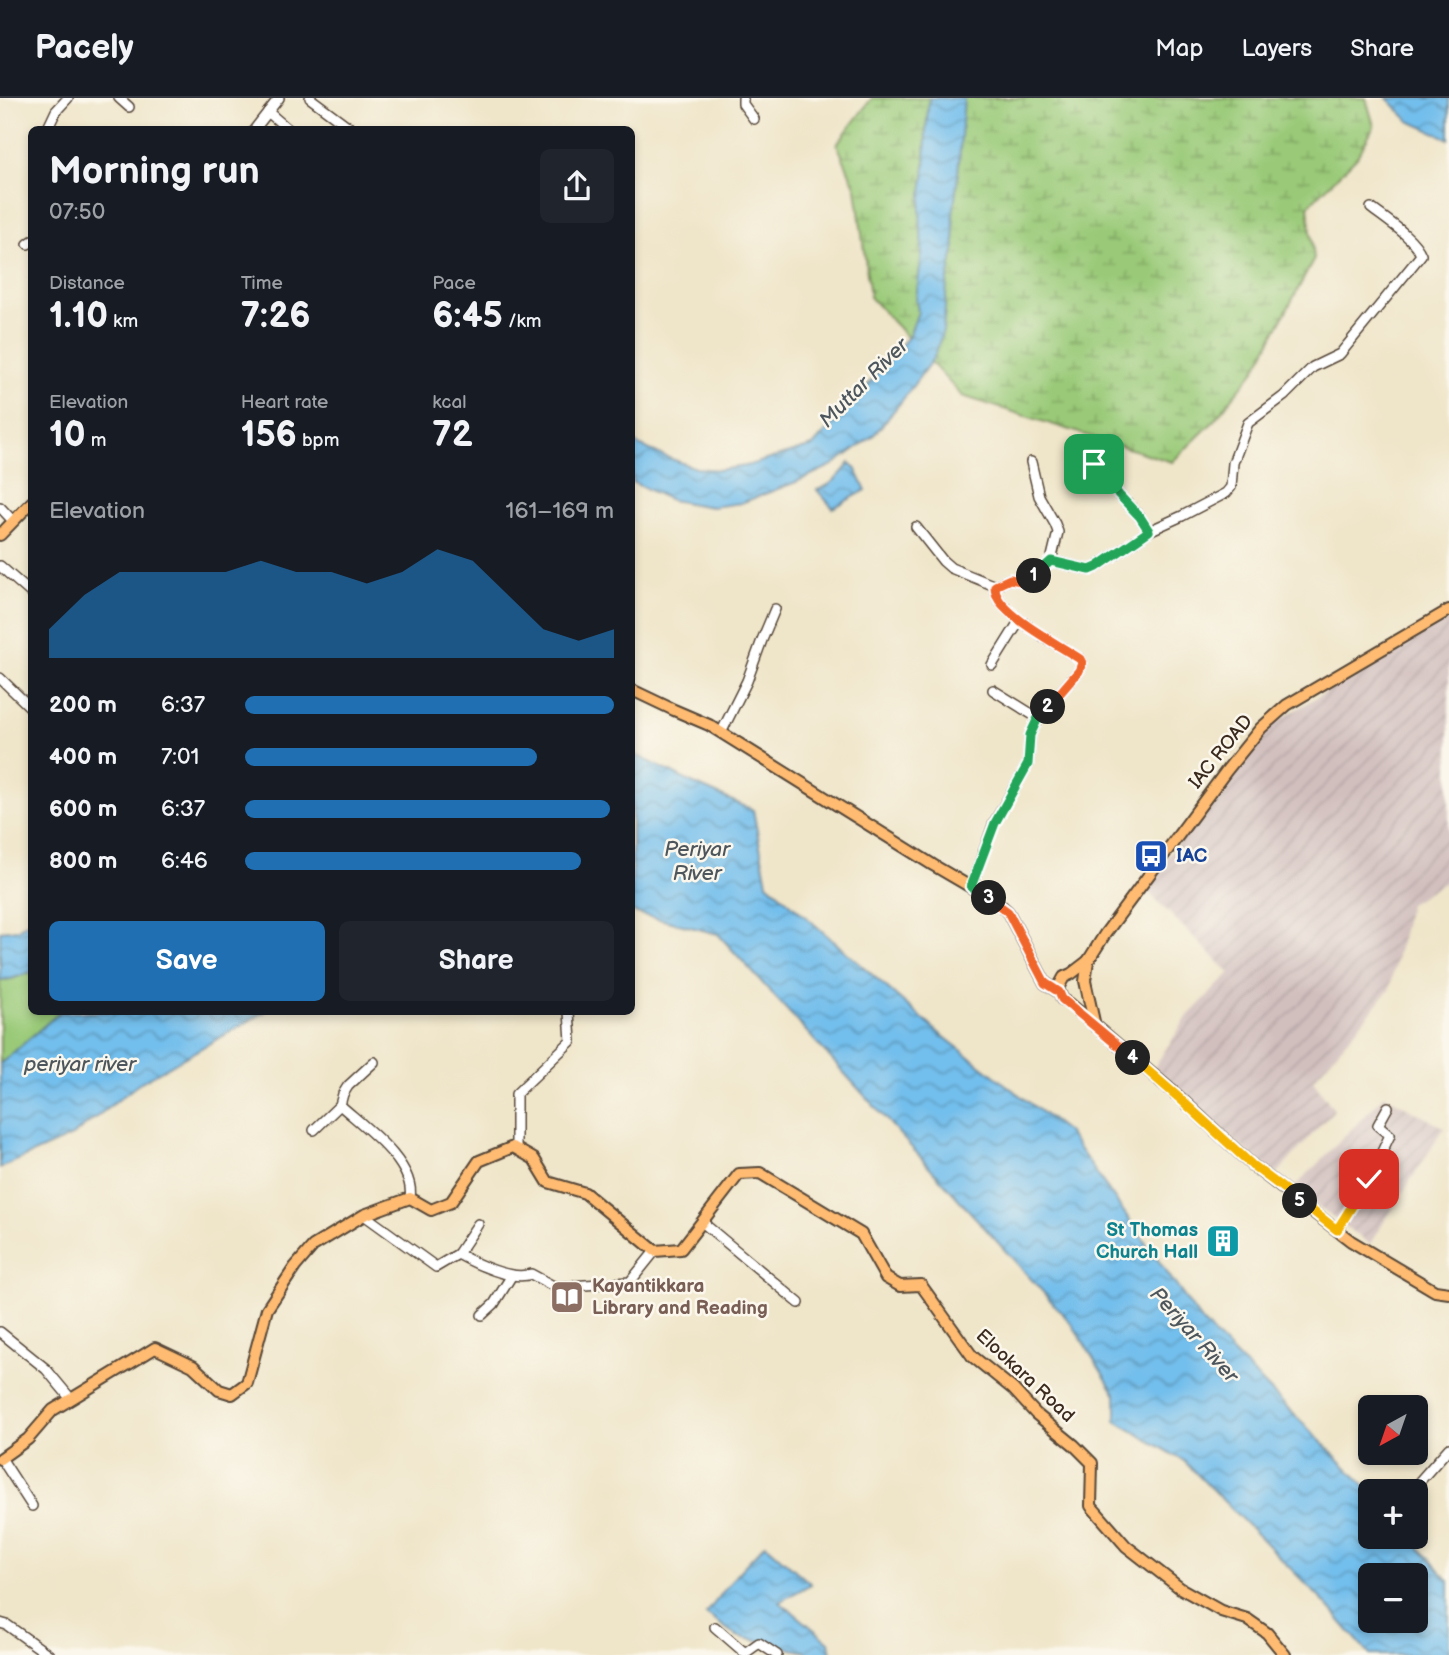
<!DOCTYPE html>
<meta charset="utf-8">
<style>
:root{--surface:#171b24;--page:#20242c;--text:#f1f3f6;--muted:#9ea1a6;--line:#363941;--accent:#1f6fb2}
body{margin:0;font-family:"Balsamiq Sans",sans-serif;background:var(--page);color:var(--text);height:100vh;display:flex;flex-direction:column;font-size:26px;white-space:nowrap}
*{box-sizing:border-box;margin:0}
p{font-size:23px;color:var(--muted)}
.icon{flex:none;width:38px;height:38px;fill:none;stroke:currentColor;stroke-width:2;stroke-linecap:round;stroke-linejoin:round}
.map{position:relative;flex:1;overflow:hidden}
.panel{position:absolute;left:28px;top:28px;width:607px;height:889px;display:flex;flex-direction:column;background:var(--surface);border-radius:10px;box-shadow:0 4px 10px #0003}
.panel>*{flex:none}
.needle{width:46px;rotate:220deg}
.fabs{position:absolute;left:1358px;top:1297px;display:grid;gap:14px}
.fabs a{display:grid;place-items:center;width:70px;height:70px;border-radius:10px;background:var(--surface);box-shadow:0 4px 10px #0003;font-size:35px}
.pin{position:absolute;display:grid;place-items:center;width:60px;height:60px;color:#fff;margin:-30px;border-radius:14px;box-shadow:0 4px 10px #0006}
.km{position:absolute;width:35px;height:35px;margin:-18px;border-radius:50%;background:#222;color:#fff;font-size:19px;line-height:35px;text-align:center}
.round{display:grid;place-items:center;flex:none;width:74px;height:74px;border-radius:10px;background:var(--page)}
.head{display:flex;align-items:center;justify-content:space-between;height:119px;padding:0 21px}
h1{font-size:38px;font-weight:800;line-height:52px}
.metrics{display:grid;grid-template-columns:repeat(3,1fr);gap:10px;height:119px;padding:7px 21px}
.metrics div{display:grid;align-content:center}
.metrics b{font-size:35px;font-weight:800}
.metrics small{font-size:19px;font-weight:400}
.metrics p{font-size:19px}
.chart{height:196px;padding:14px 21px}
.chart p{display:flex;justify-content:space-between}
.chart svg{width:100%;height:126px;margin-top:7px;fill:var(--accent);opacity:.7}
.cta{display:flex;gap:14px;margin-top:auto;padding:14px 21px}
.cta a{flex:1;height:80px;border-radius:10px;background:var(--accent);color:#fff;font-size:28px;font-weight:800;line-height:80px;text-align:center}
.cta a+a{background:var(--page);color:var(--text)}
ul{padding:0 21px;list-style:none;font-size:23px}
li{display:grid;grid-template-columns:112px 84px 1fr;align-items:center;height:52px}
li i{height:18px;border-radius:9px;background:var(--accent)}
header{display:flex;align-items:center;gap:42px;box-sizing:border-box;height:98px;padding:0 35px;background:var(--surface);border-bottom:2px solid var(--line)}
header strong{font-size:33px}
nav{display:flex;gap:38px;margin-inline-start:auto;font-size:24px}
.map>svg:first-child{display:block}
</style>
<header>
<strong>Pacely</strong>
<nav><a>Map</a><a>Layers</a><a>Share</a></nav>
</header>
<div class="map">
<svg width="1449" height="1557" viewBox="0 0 1449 1557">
<defs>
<pattern id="industrial-furrows" width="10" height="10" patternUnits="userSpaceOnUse" patternTransform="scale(1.75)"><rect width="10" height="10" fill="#d1bfbe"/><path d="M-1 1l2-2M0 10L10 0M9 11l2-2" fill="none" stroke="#b4a4a3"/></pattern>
<pattern id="wetland-marsh" width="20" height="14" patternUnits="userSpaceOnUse" patternTransform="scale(1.75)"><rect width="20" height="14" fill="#9aca78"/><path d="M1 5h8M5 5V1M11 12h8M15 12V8" fill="none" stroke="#7fa462"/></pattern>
<pattern id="water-waves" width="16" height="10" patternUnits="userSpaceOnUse" patternTransform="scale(1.75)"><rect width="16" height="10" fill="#72beec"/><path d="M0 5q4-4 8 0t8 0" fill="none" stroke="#5f9bbf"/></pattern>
</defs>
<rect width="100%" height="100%" fill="#fbf7ec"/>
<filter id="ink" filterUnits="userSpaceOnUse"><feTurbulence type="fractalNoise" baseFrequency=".0143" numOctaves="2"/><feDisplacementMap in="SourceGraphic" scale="14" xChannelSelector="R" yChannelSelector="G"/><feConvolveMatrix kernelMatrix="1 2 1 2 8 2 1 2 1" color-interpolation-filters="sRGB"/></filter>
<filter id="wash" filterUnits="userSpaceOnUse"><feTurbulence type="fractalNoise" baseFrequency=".00686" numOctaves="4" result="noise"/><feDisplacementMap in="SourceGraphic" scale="28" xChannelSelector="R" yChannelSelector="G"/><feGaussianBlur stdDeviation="1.57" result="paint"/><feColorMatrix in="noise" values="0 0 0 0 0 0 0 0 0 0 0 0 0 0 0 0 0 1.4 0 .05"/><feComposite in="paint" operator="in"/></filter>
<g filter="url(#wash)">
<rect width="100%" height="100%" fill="#efe5c9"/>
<g fill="url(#industrial-furrows)">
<path d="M 1449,520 L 1449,782 L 1409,806 L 1389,892 L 1313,982 L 1334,1012 L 1276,1077 L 1151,974 L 1188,918 L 1230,875 L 1144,790 L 1269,628 Z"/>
<path d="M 1385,997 L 1444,1030 L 1370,1146 L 1293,1091 Z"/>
</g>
<path fill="#9aca78" stroke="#6a7a4b" stroke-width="2" d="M 31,874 L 32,914 L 60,914 L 0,966 L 0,882 L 11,881 Z"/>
<path fill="url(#wetland-marsh)" stroke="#6a7a4b" stroke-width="2" d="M 872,0 L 1366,0 L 1374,28 L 1357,59 L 1308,108 L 1314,161 L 1255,272 L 1211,326 L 1172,364 L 962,298 L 870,199 L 856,90 L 837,46 Z"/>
<g fill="url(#water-waves)" stroke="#567485" stroke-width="2" fill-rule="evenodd">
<path d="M 929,0 L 964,0 L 958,77 L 953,117 L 955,148 L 947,187 L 943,233 L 934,259 L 901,304 L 873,338 L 833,367 L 796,384 L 741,405 L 711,409 L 671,402 L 632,384 L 632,344 L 666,359 L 696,370 L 719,372 L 746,368 L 813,348 L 861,295 L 909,238 L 918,214 L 916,201 L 922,154 L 920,113 L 925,69 L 926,32 Z"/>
<path d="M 1387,0 L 1449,0 L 1449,41 L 1409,23 Z"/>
<path d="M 850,365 L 855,370 L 866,392 L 833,410 L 817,392 C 833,387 840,377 850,365 Z"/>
<path d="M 632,655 L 694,686 L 753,712 L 767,785 L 939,935 L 1067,1034 L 1202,1224 L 1370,1393 L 1370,1438 L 1410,1439 L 1449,1483 L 1449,1557 L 1370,1557 L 1325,1505 L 1184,1363 L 1116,1323 L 1116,1297 L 1072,1226 L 718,836 L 632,814 ZM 1370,1477 L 1416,1477 L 1416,1522 L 1370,1522 Z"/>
<path d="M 31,822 L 31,874 L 11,881 L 0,882 L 0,833 L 18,831 Z"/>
<path d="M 60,914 L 265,914 L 141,984 L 72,1038 L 0,1070 L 0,966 Z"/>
<path d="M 765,1446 L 811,1486 L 779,1504 L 794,1515 L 829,1544 L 831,1557 L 810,1557 L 805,1554 L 737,1538 L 706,1516 L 737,1476 Z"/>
</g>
</g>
<g filter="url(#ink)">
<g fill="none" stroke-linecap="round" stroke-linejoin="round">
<g stroke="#564638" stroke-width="12">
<g id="minor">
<path d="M 119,0 L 129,9"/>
<path d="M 310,0 L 353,32"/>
<path d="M 743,0 L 743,6 L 754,21"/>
<path d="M 268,14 L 289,32"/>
<path d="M 47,32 L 56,13 L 68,0"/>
<path d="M 254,32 L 279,0"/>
<path d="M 28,146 L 32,143"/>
<path d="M 1094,366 L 1119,397 L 1140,419 L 1149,433"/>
<path d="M 0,409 L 13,423"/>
<path d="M 916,429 L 943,463 L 951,470 L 995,488 L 1010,481 L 1026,484 L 1051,463 L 1058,434 L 1055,426 L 1039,398 L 1031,364"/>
<path d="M 1051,463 L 1090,472 L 1097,469 L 1149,433 L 1182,418 L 1226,395 L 1231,389 L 1233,365 L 1248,325 L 1284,298 L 1313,269 L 1340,256 L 1421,157 C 1415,140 1385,121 1371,110"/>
<path d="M 0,468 L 32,496"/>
<path d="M 992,567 L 1020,522"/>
<path d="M 0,580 L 32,611"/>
<path d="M 993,592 L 1038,620"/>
<path d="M 721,635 L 747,583 L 762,542 L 775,511"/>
<path d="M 971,789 L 994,725 L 1028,666 L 1030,637 L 1038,620 L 1079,573 L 1082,565 L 1080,561 C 1057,546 1022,528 1003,507 C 998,502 995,495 995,488"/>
<path d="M 340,1007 C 363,1028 416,1065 410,1100"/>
<path d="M 314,1032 L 340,1007 L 343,996 L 348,988 L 374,964"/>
<path d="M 516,1050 L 516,996 L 571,943 L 569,914"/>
<path d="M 364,1117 L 436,1169 L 458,1156 C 476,1166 512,1183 531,1176 L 555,1189 L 630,1184 L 655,1153"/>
<path d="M 702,1124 L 799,1205"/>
<path d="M 1337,1132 L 1369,1081 L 1390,1037 L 1378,1027 L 1388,1009"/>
<path d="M 458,1156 L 478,1126"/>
<path d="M 482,1217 L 494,1206 L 512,1177"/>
<path d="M 0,1234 L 46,1271 L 71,1301"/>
<path d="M 1,1360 L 32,1408"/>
<path d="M 1411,1393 L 1449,1350"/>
<path d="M 0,1525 L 7,1527 L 49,1557"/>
<path d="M 715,1529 L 745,1555 L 759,1545 L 777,1557"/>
</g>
</g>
<g stroke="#564638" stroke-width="14">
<g id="major">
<path d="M 0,437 L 32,404"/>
<path d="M 632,592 L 674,612 L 709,627 L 933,767 L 998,805 L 1008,814 L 1045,885 L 1059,894"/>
<path d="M 1088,863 L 1071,876 L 1064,879 L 1058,890 L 1062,901 L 1069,905 L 1178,998 L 1252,1067 L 1351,1143 L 1435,1193 L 1449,1195"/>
<path d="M 1095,928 L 1085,883 L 1088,863 L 1105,836 L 1227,672 L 1261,630 L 1287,607 L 1449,512"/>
<path d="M 0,1361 L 28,1341 L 53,1312 L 155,1250 L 193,1268 L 219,1292 L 232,1296 L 247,1285 L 267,1211 L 295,1169 L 313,1148 L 364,1117 L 410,1100 L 431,1112 L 451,1104 L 479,1063 L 513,1049 L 534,1061 L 548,1084 L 585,1095 L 655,1153 L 681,1151 L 739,1076 L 760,1075 L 861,1136 L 886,1180 L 900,1188 L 921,1187 L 972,1258 L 1013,1291 L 1036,1316 L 1074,1347 L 1092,1365 L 1091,1408 L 1126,1448 L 1180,1490 L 1221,1513 L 1247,1521 L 1267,1535 L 1285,1557"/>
</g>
</g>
<use href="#minor" stroke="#fff" stroke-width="9"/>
<use href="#major" stroke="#febb71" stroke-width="10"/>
</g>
</g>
<g fill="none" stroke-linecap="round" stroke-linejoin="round" filter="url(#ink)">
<g stroke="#fff" stroke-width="14">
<path id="split-1" d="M 1034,478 L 1051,463 L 1090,472 L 1097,469 L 1149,433 L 1140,419 L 1119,397 L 1094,366"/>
</g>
<g stroke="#fff" stroke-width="14">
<path id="split-2" d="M 1034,478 L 1027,484 L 1010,481 L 995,488 C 995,495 998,502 1003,507 C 1022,528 1057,546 1080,561 L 1082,565 L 1079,573 L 1048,609"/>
</g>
<g stroke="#fff" stroke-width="14">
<path id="split-3" d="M 989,800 L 971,789 L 995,725 L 1028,666 L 1030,637 L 1038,620 L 1048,609"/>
</g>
<g stroke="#fff" stroke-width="14">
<path id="split-4" d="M 989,800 L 1008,814 L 1045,885 L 1059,894 L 1062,901 L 1133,960"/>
</g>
<g stroke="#fff" stroke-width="14">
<path id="split-5" d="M 1133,960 L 1178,999 L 1252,1067 L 1300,1103"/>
</g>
<g stroke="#fff" stroke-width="14">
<path id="split-6" d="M 1300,1103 L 1337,1132 L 1369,1081"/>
</g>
<use href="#split-1" stroke="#22a559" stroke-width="9"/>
<use href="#split-2" stroke="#f0652b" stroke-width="9"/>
<use href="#split-3" stroke="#22a559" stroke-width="9"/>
<use href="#split-4" stroke="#f0652b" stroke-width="9"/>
<use href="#split-5" stroke="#f5b400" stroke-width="9"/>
<use href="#split-6" stroke="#f5b400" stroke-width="9"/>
</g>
<defs>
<g id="bus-square" transform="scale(1.75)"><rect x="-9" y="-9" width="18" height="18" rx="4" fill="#1a4fb4" stroke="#fbf7ec"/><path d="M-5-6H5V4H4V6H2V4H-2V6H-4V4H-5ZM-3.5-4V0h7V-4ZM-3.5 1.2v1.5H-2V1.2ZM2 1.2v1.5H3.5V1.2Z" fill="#fff"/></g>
<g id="building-square" transform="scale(1.75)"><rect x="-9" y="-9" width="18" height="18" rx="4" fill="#0f9aa8" stroke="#fbf7ec"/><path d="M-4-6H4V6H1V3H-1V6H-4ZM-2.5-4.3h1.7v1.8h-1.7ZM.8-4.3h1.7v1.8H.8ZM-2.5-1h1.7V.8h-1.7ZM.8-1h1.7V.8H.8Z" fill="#fff"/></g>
<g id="library-square" transform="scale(1.75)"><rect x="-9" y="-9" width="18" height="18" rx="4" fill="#8d6e63" stroke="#fbf7ec"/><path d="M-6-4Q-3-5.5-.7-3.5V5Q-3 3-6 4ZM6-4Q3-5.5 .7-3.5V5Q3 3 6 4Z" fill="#fff"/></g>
</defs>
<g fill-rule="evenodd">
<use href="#bus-square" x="1151" y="758"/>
<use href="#building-square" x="1223" y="1143"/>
<use href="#library-square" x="567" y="1199"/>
</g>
<g text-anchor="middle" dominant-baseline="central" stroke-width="5" stroke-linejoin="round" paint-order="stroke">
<g font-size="19" fill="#3b2a1e" stroke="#fbf7ec">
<text transform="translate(1221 654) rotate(-51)">IAC ROAD</text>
<text transform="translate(1025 1278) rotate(43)">Elookara Road</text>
</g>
<g font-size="19" font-weight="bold" fill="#164399" stroke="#fbf7ec" text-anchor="start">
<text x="1176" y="758">IAC</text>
</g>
<g font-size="19" font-weight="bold" fill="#0d838f" stroke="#fbf7ec" text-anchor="end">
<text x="1198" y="1132">St Thomas<tspan x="1198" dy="22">Church Hall</tspan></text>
</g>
<g font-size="19" font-weight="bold" fill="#785e54" stroke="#fbf7ec" text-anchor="start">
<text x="592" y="1188">Kayantikkara<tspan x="592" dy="22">Library and Reading</tspan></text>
</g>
<g font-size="21" font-style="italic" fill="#4c565c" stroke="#fbf7ec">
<text transform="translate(864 285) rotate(-45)">Muttar River</text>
<text x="697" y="751">Periyar<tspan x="697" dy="24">River</tspan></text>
<text x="80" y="966">periyar river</text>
<text transform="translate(1194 1237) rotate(48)">Periyar River</text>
</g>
</g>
</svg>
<div class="fabs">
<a><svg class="needle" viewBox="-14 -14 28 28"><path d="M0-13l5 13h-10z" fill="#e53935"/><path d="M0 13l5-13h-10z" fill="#9ea1a6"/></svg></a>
<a>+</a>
<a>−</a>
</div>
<div class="pin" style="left:1094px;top:366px;background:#1e9e55"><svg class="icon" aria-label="arrive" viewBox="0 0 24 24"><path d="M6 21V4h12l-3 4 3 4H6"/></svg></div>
<div class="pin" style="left:1369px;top:1081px;background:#d93025"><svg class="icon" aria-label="check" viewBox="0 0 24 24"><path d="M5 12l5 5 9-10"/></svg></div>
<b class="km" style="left:1034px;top:478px">1</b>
<b class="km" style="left:1048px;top:609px">2</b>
<b class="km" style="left:989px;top:800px">3</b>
<b class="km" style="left:1133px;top:960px">4</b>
<b class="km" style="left:1300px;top:1103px">5</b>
<section class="panel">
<div class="head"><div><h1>Morning run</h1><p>07:50</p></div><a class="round"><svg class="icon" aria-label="share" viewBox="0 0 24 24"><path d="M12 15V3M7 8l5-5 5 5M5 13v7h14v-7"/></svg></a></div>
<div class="metrics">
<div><p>Distance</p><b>1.10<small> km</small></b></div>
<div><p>Time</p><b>7:26</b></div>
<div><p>Pace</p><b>6:45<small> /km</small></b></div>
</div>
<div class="metrics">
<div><p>Elevation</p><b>10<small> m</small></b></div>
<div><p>Heart rate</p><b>156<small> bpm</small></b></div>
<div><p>kcal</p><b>72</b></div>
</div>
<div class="chart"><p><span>Elevation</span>161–169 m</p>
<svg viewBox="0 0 160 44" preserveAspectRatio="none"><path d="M0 44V34L10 22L20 14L30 14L40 14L50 14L60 10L70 14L80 14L90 18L100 14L110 6L120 10L130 22L140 34L150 38L160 34V44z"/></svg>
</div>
<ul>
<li><b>200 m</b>6:37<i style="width:100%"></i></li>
<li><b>400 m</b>7:01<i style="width:79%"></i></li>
<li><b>600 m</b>6:37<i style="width:99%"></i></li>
<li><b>800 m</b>6:46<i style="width:91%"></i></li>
</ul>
<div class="cta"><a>Save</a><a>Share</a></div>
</section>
</div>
